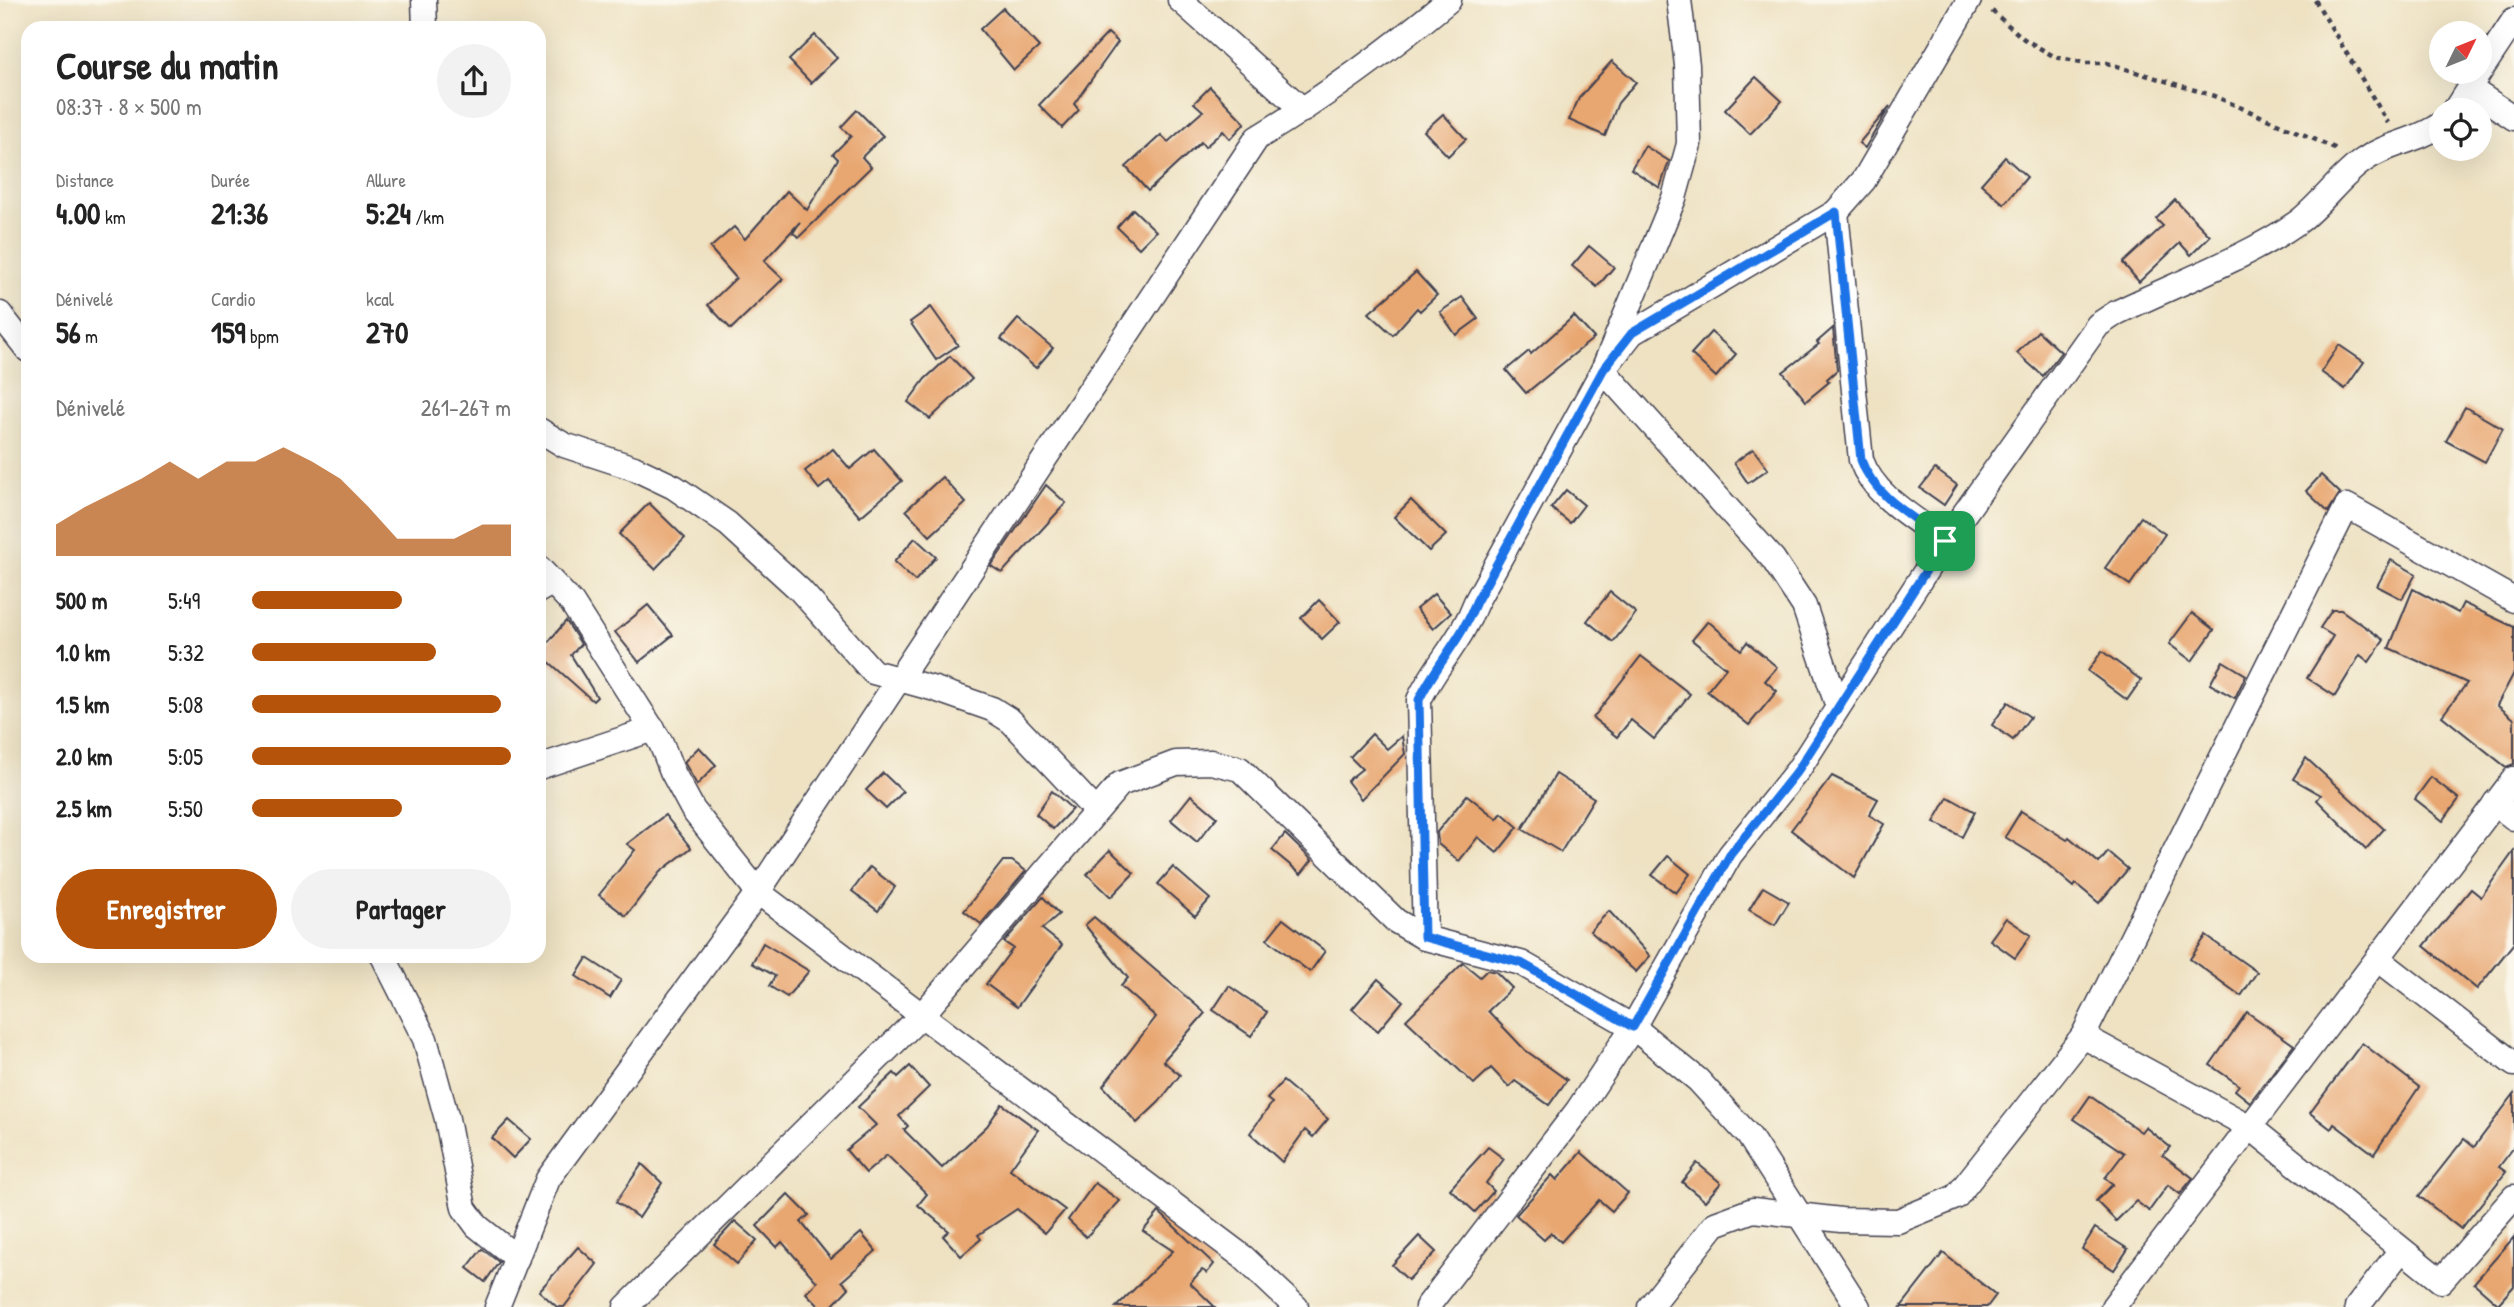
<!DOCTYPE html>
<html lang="fr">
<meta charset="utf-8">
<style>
:root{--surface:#fff;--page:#f2f2f2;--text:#222;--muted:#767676;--accent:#b45309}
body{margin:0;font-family:"Patrick Hand",sans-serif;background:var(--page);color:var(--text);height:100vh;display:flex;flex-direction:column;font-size:26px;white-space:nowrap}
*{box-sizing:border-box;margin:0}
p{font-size:23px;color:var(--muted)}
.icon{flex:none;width:38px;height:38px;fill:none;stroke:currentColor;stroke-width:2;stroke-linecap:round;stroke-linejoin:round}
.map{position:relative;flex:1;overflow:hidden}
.details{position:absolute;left:21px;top:21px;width:525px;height:942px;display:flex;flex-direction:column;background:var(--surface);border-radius:21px;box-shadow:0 7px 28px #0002}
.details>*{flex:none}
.needle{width:46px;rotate:47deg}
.fabs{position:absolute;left:2429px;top:21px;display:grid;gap:14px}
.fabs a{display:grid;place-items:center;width:63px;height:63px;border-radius:50%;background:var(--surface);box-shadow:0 7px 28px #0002;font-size:35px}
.pin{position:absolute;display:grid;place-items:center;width:60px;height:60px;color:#fff;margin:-30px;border-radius:14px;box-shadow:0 4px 10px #0006}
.round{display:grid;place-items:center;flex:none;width:74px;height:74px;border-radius:37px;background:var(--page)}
.head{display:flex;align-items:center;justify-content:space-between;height:119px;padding:0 35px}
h1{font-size:38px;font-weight:700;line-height:52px}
.stats{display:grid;grid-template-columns:repeat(3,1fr);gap:10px;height:119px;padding:7px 35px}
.stats div{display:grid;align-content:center}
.stats b{font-size:30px;font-weight:700}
.stats small{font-size:19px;font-weight:400}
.stats p{font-size:19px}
.chart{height:196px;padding:14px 35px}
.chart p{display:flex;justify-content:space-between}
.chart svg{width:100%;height:126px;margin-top:7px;fill:var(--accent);opacity:.7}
.action{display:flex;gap:14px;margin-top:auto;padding:14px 35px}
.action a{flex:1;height:80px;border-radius:42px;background:var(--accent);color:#fff;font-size:28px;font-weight:700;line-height:80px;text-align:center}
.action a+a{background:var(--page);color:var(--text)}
ul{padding:0 35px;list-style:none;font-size:23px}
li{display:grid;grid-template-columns:112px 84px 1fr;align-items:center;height:52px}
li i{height:18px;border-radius:9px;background:var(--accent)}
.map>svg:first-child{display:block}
</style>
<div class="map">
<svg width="2514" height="1307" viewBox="0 0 2514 1307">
<rect width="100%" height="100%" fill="#fbf7ec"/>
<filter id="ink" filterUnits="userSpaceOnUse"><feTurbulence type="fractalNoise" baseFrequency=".0143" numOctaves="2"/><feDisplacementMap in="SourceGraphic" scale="14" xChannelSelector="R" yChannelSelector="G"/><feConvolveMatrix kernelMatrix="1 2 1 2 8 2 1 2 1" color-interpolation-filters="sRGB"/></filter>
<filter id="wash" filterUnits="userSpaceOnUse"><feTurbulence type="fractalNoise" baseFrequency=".00686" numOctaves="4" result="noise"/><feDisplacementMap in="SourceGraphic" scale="28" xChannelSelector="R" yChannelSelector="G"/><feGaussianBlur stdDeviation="1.57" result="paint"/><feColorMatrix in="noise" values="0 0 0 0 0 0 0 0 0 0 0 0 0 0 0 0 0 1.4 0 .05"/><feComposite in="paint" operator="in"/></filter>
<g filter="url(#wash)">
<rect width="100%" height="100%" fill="#eee2c3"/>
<g id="blocks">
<g fill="#e8a66f">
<path d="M 1003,8 L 1039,47 L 1014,70 L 980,29 Z"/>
<path d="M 1108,33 L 1118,42 L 1074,104 L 1079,110 L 1062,128 L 1039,105 Z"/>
<path d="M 815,35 L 837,58 L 811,83 L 789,60 Z"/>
<path d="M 1612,61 L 1636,82 L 1618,103 L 1605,136 L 1569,120 L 1579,98 Z"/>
<path d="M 1756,77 L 1782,101 L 1750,134 L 1725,110 Z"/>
<path d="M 1210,87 L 1245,123 L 1230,139 L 1223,131 L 1205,147 L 1201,142 L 1148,191 L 1126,167 L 1161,135 L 1168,142 L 1203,111 L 1194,103 Z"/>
<path d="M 1890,106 L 1865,148 L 1859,143 Z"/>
<path d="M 857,110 L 883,136 L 862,157 L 871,167 L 799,237 L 793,233 L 800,222 L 764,261 L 783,279 L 731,329 L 708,305 L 736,278 L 710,248 L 734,227 L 745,239 L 787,191 L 807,210 L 838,159 L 833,154 L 851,136 L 841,127 Z"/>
<path d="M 1443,114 L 1466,139 L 1448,156 L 1424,131 Z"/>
<path d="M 1645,146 L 1669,161 L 1660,188 L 1631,169 Z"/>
<path d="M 2005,157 L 2027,177 L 2004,204 L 1981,184 Z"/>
<path d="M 2175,200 L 2210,236 L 2191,255 L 2180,243 L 2139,282 L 2123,263 L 2163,226 L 2156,219 Z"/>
<path d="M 1133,209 L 1156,231 L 1139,248 L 1117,227 Z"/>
<path d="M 1589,246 L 1614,267 L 1597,287 L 1572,266 Z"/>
<path d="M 1416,272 L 1437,295 L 1420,311 L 1417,308 L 1393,335 L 1369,313 Z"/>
<path d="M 1462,297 L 1478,319 L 1456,335 L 1440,312 Z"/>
<path d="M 931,307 L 958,345 L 936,360 L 910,322 Z"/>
<path d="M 1574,316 L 1594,338 L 1526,393 L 1506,370 L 1529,351 L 1531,354 Z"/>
<path d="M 1018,319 L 1053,348 L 1036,368 L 1001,339 Z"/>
<path d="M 1833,328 L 1837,370 L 1827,379 L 1829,382 L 1806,401 L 1783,372 L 1819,344 L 1817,342 Z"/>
<path d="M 2038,331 L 2061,352 L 2043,376 L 2017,353 Z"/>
<path d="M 1711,332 L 1736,354 L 1716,377 L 1691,354 Z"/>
<path d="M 2339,345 L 2364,362 L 2345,389 L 2321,372 Z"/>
<path d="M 950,356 L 972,379 L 930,419 L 908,402 L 925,379 Z"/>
<path d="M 2465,407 L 2503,429 L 2485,462 L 2446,441 Z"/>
<path d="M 833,449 L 850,469 L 874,449 L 902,481 L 860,517 L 829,481 L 819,489 L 805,471 Z"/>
<path d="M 1753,449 L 1768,469 L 1748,483 L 1734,463 Z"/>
<path d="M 1935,469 L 1957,485 L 1944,505 L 1920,488 Z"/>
<path d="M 2321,475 L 2340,493 L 2328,512 L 2306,491 Z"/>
<path d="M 942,477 L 966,503 L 930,536 L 906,510 Z"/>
<path d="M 1046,485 L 1066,503 L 1002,573 L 991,566 Z"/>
<path d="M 1566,490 L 1584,505 L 1570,523 L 1551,508 Z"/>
<path d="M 1411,500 L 1446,535 L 1429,551 L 1394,517 Z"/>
<path d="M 649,503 L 685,538 L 655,569 L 619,534 Z"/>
<path d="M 2141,517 L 2165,534 L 2130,585 L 2105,568 Z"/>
<path d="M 915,538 L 936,557 L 915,581 L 894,562 Z"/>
<path d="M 2391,560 L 2416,574 L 2402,599 L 2377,586 Z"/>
<path d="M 2413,589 L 2458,613 L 2463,603 L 2514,627 L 2514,673 L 2497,705 L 2514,719 L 2514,764 L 2506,767 L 2442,716 L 2467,683 L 2389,648 Z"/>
<path d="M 1610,592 L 1636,613 L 1613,642 L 1587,621 Z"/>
<path d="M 1434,594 L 1451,613 L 1433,629 L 1416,609 Z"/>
<path d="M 1319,600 L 1340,622 L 1322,639 L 1301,618 Z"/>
<path d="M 648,605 L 673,635 L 639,662 L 615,632 Z"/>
<path d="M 2332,610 L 2341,610 L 2384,640 L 2369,662 L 2360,655 L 2335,696 L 2307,678 L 2333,636 L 2320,628 Z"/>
<path d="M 2192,613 L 2214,630 L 2192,661 L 2169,644 Z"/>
<path d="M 566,621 L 581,644 L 571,655 L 597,697 L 593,701 L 539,653 Z"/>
<path d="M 1708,621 L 1741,650 L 1747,642 L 1777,667 L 1765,681 L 1777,691 L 1749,725 L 1707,691 L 1726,668 L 1692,640 Z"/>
<path d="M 2102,651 L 2141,680 L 2127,700 L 2088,671 Z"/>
<path d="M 1641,656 L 1690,694 L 1654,739 L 1631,720 L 1617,737 L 1593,718 Z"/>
<path d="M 2223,661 L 2246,675 L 2235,698 L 2210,684 Z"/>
<path d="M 2008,702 L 2030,717 L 2013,740 L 1992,725 Z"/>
<path d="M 1372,734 L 1387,749 L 1402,736 L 1405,754 L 1361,799 L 1347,781 L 1362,769 L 1350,757 Z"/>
<path d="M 699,747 L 716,765 L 697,785 L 684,762 Z"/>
<path d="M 2306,758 L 2384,829 L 2366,849 L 2317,800 L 2321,795 L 2293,779 Z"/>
<path d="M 883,773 L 903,792 L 886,809 L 866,790 Z"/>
<path d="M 1556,774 L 1594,798 L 1561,852 L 1522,829 Z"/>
<path d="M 1832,776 L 1878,799 L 1869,815 L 1884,824 L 1854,878 L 1791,830 Z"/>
<path d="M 2431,777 L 2459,799 L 2443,821 L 2415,799 Z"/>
<path d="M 1052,791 L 1072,809 L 1053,829 L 1036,814 Z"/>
<path d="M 1191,795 L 1217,817 L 1197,842 L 1171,820 Z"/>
<path d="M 1467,795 L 1497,819 L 1502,813 L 1518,827 L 1497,853 L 1478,837 L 1459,861 L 1438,844 L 1437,832 Z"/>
<path d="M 1948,797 L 1975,812 L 1962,837 L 1934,822 Z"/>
<path d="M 2021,811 L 2067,840 L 2069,837 L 2099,863 L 2108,852 L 2128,869 L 2099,903 L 2076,884 L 2074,887 L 2041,859 L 2005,837 Z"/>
<path d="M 665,815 L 691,848 L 660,872 L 626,916 L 599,895 L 635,850 L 627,844 Z"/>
<path d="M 1285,834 L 1312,860 L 1301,874 L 1272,850 Z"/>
<path d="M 1110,850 L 1134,873 L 1111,897 L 1087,874 Z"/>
<path d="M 2514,851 L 2514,943 L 2477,989 L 2424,946 L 2471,889 L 2481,897 Z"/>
<path d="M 1668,856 L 1690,874 L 1676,893 L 1652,875 Z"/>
<path d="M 1003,861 L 1012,861 L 1026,871 L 981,924 L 964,911 Z"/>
<path d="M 870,867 L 895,887 L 878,911 L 852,891 Z"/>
<path d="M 1173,867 L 1210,899 L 1195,916 L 1158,884 Z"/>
<path d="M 1763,887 L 1789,902 L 1775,925 L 1749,910 Z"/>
<path d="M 1043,897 L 1059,914 L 1042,929 L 1062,945 L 1017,1007 L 986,984 L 1013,948 L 1004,942 Z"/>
<path d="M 1609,911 L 1650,956 L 1636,972 L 1590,931 Z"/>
<path d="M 1094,917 L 1205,1013 L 1163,1061 L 1180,1075 L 1159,1102 L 1137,1123 L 1103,1086 L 1156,1017 L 1121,986 L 1128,978 L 1085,925 Z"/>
<path d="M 2006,918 L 2031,935 L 2015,958 L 1990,940 Z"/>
<path d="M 1283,919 L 1325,951 L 1310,972 L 1267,939 Z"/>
<path d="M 2206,936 L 2257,972 L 2241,996 L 2190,959 Z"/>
<path d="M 763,943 L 809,971 L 787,997 L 769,986 L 775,976 L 752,963 Z"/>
<path d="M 587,958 L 621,980 L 610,998 L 576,976 Z"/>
<path d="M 1463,963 L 1480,977 L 1487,970 L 1496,972 L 1512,988 L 1488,1011 L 1525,1050 L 1567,1080 L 1549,1105 L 1515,1081 L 1509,1087 L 1491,1068 L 1474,1084 L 1406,1020 Z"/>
<path d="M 1378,979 L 1403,1001 L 1378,1031 L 1352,1009 Z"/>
<path d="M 1229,986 L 1267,1012 L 1251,1036 L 1213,1010 Z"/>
<path d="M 2247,1012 L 2294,1045 L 2250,1102 L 2235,1090 L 2239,1085 L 2210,1065 Z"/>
<path d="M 2362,1043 L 2419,1087 L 2374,1154 L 2334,1124 L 2331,1129 L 2310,1113 Z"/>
<path d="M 910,1066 L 929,1087 L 899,1116 L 908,1126 L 904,1130 L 942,1168 L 987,1126 L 1002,1104 L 1038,1130 L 1010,1169 L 1065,1210 L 1045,1233 L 1017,1209 L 978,1235 L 981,1239 L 961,1256 L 943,1236 L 949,1231 L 918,1205 L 927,1194 L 887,1155 L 866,1173 L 846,1150 L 876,1125 L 858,1107 L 894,1073 L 898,1077 Z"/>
<path d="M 1283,1081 L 1328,1119 L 1313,1137 L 1305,1130 L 1282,1162 L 1250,1133 L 1272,1103 L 1267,1099 Z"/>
<path d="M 2514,1094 L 2514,1147 L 2499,1167 L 2506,1172 L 2461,1229 L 2419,1196 L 2464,1139 L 2474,1147 Z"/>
<path d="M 2090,1096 L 2141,1132 L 2145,1127 L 2170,1147 L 2163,1155 L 2193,1178 L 2180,1194 L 2168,1185 L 2149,1211 L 2136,1201 L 2116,1221 L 2096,1201 L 2113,1184 L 2105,1178 L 2124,1153 L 2074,1119 Z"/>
<path d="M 509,1120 L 531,1139 L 513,1158 L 492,1138 Z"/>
<path d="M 1488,1147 L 1504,1159 L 1486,1183 L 1494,1191 L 1475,1212 L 1450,1189 Z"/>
<path d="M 1581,1152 L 1628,1193 L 1612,1211 L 1599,1200 L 1561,1242 L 1551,1233 L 1544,1240 L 1516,1215 L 1552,1175 L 1557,1180 Z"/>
<path d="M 1697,1163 L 1721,1183 L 1705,1201 L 1682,1182 Z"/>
<path d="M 642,1164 L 662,1183 L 639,1218 L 616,1202 Z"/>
<path d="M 1095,1183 L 1120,1201 L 1086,1237 L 1068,1220 Z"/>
<path d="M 788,1194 L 809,1215 L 801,1222 L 831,1259 L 861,1233 L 876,1251 L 842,1281 L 849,1288 L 831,1307 L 820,1307 L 806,1293 L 817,1282 L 782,1242 L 777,1247 L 757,1226 Z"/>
<path d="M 1159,1212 L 1214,1264 L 1207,1273 L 1202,1270 L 1190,1283 L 1215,1307 L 1116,1307 L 1173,1251 L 1143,1231 Z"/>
<path d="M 735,1221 L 757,1240 L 737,1264 L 714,1244 Z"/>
<path d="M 2095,1228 L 2128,1249 L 2114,1270 L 2082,1249 Z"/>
<path d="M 1419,1236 L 1436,1252 L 1408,1280 L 1392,1265 Z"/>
<path d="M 2514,1237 L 2514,1286 L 2498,1304 L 2474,1283 Z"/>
<path d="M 578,1247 L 597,1264 L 564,1307 L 557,1307 L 539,1291 Z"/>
<path d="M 482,1249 L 499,1262 L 485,1282 L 467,1268 Z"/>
<path d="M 1943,1253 L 1996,1295 L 1987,1307 L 1901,1307 Z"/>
</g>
</g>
</g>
<g filter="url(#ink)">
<use href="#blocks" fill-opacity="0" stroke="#413f4f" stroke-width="2"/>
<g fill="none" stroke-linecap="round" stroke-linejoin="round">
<g stroke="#413f4f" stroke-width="15">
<path id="lane" d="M 539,597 L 557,587"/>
</g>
<g stroke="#413f4f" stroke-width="27">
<g id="street">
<path d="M 424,0 L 425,28"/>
<path d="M 1180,0 L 1303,110"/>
<path d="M 1679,0 L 1687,65 L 1689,144 L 1674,198 L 1603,370 L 1773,559 L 1804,606 L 1838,707"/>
<path d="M 2514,20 L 2469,88 L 2514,118"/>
<path d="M 2455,110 L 2469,88"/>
<path d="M 1836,212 L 1861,460 C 1874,497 1915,518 1945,541"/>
<path d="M 0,314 L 28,350"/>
<path d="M 539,430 L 564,445 L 634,468 L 674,487 L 728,524 L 800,590 L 873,672 L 935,689 L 992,709 L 1011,721 L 1096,811"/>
<path d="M 539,568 L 572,603 L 661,743 L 672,771 L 693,810 L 758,892 L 1257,138 C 1325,97 1388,51 1449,0"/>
<path d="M 539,767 L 653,729"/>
<path d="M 2495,803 L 2514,818"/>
<path d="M 1425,938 L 1419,700 C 1436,664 1461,642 1476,602 L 1603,370 L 1632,333 L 1836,212 L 1864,180 L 1969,0"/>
<path d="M 383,956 L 425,1039 L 447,1119 L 464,1208 L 477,1226 L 517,1258"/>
<path d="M 2378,959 L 2514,1064"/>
<path d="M 2083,1036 L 2250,1127 L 2441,1281 L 2514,1197"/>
<path d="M 497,1307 L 548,1179 L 758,892 L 1243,1257 L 1296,1307"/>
<path d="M 626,1307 L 922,1015 L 1120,784 L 1176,763 L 1211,762 L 1240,769 L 1396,921 L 1425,938 L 1521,963 L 1633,1027 L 1698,1080 L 1749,1136 L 1858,1307"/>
<path d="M 1427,1307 L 1578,1110 L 1633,1027 L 1730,855 L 1798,770 L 1945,541 L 2098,325 L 2116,313 C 2173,285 2247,258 2298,222 C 2322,204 2340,176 2364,160 C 2388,143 2419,141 2441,124"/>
<path d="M 1650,1307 L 1715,1224 L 1753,1210 L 1841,1220 L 1898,1221 L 1956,1197 L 2083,1036 L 2347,506 L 2514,600"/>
<path d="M 2113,1307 L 2514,779"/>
<path d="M 2357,1307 L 2401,1250"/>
</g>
</g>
<g stroke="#413f4f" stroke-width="4.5" stroke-dasharray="5 5" stroke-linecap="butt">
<path d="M 2315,0 L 2388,123"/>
<path d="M 1992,11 L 2024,39 L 2055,57 L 2086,63 L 2107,63 L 2214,96 L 2337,149"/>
</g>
<use href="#lane" stroke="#fff" stroke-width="12"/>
<use href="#street" stroke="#fff" stroke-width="24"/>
</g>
</g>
<g fill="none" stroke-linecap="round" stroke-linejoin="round" filter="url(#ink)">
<g stroke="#fff" stroke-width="14">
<path id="route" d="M 1836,212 L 1861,460 C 1874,497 1915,518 1945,541 L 1798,770 L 1730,855 L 1633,1027 L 1521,963 L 1424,937 L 1419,700 C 1436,664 1461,641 1476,602 L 1603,370 L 1632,333 Z"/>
</g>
<use href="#route" stroke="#1a73e8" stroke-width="9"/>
</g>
</svg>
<div class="fabs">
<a><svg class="needle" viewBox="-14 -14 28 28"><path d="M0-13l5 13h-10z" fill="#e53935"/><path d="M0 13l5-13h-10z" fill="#767676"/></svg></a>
<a><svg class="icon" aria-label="locate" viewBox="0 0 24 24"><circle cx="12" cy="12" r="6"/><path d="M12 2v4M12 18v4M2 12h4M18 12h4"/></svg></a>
</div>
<div class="pin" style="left:1945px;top:541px;background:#1e9e55"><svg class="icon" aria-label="arrive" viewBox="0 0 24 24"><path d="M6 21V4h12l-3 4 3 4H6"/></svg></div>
<section class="details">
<div class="head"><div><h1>Course du matin</h1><p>08:37 · 8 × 500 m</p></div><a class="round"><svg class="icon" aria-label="share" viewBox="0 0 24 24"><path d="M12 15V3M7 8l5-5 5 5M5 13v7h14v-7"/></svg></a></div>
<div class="stats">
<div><p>Distance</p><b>4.00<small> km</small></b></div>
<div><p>Durée</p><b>21:36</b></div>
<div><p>Allure</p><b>5:24<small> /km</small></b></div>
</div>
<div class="stats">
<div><p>Dénivelé</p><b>56<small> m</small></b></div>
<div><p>Cardio</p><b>159<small> bpm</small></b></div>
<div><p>kcal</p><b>270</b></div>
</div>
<div class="chart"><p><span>Dénivelé</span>261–267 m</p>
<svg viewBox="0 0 160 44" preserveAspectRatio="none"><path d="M0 44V33L10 27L20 22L30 17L40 11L50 17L60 11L70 11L80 6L90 11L100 17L110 27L120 38L130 38L140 38L150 33L160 33V44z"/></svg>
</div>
<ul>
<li><b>500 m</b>5:49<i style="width:58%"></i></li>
<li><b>1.0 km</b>5:32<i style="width:71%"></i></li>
<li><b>1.5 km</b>5:08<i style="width:96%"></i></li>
<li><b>2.0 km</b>5:05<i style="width:100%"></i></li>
<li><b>2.5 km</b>5:50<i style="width:58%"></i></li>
</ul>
<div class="action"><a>Enregistrer</a><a>Partager</a></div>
</section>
</div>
